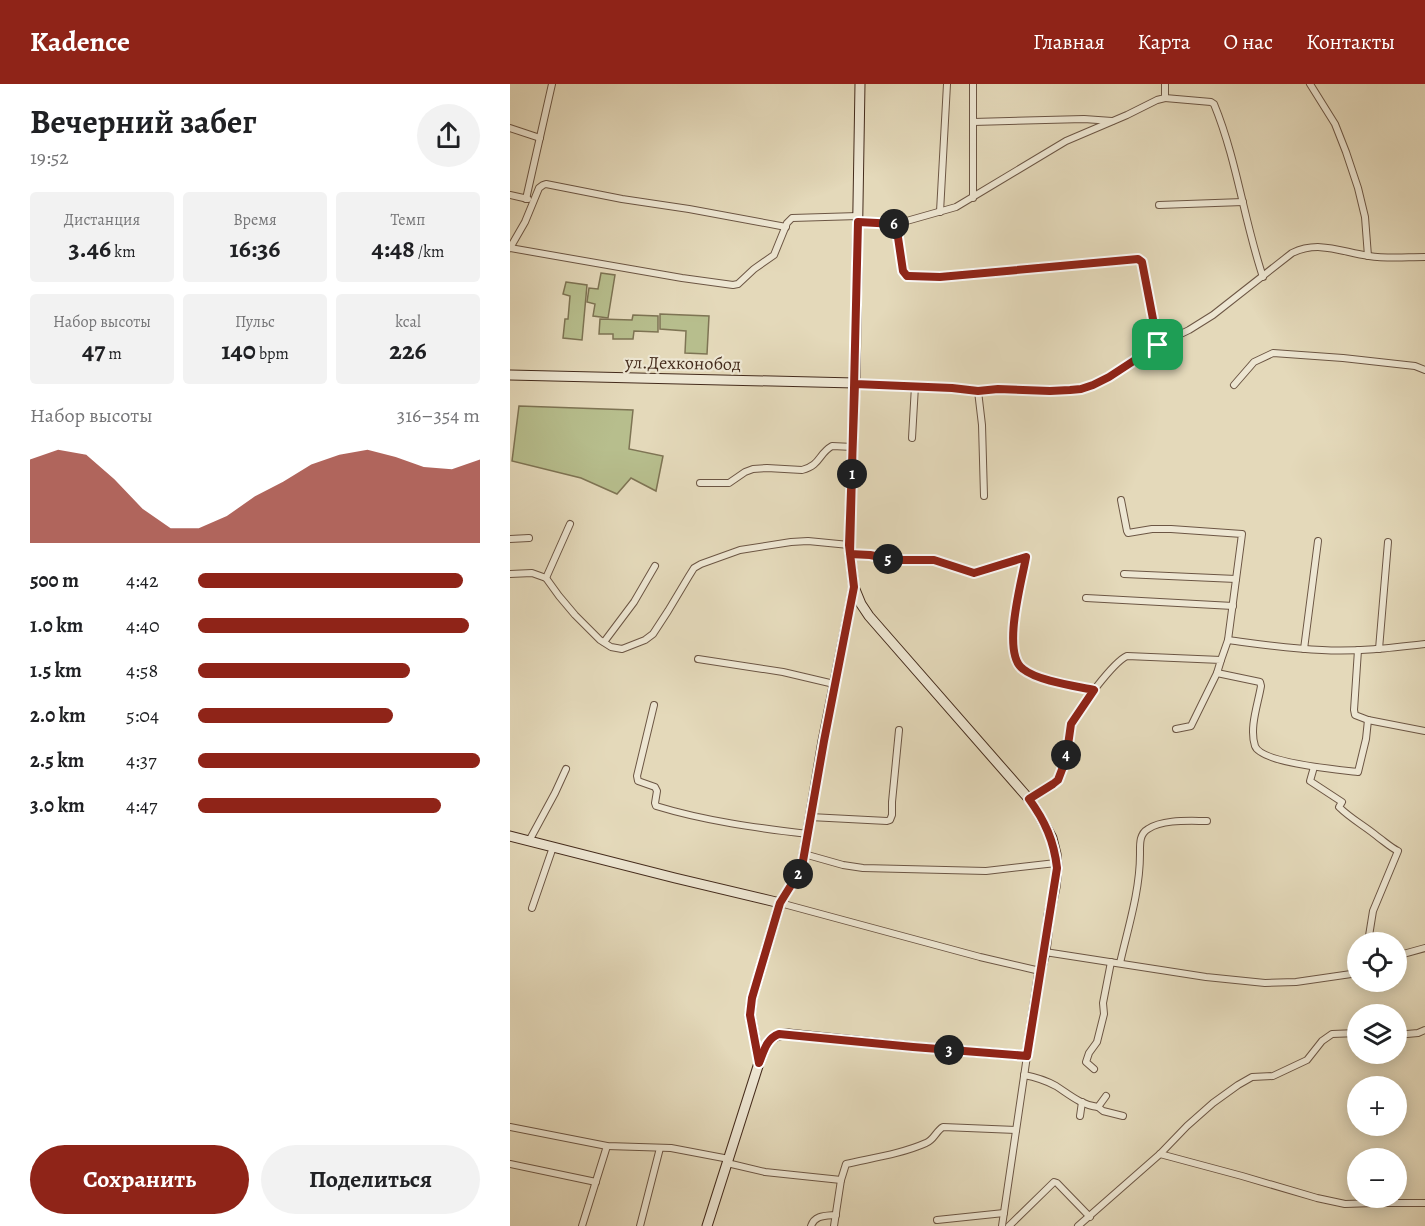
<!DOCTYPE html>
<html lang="ru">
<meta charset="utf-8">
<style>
:root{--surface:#fff;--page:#f2f2f2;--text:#202124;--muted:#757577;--accent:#8f2418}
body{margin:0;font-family:Alegreya,serif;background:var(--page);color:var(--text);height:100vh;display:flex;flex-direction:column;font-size:22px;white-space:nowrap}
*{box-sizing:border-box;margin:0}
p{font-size:20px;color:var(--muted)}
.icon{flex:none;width:33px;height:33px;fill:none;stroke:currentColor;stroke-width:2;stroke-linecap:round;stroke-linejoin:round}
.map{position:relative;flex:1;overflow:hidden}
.panel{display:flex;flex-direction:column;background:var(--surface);width:510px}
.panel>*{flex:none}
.buttons{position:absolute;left:837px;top:848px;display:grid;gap:12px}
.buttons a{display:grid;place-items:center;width:60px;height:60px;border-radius:50%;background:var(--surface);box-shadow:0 3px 15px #0003;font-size:30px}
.pin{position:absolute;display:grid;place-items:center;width:51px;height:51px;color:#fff;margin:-26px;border-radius:12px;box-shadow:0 3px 9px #0006}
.km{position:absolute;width:30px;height:30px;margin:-15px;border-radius:50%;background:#222;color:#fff;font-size:16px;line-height:30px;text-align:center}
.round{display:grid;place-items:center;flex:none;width:63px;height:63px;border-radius:32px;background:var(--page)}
.summary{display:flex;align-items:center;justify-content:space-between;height:102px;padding:0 30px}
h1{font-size:33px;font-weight:700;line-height:45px}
.metrics{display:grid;grid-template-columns:repeat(3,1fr);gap:9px;height:102px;padding:6px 30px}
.metrics div{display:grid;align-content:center;border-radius:6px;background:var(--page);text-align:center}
.metrics b{font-size:26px;font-weight:700}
.metrics small{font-size:16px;font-weight:400}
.metrics p{font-size:16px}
.chart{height:168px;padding:12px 30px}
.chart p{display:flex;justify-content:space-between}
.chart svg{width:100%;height:108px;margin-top:6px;fill:var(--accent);opacity:.7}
.primary-button{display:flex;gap:12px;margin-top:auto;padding:12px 30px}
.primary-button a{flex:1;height:69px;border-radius:36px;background:var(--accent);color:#fff;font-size:24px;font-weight:700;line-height:69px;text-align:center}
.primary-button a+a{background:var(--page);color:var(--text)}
ul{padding:0 30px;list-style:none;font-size:20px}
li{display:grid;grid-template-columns:96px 72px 1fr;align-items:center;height:45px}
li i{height:15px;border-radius:8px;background:var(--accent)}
header{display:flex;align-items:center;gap:36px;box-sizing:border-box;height:84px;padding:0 30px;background:var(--accent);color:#fff}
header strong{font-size:28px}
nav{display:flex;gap:33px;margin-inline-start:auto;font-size:21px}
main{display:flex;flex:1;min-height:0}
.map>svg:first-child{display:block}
</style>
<header>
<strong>Kadence</strong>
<nav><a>Главная</a><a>Карта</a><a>О нас</a><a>Контакты</a></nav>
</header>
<main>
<section class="panel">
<div class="summary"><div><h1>Вечерний забег</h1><p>19:52</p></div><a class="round"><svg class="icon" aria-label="share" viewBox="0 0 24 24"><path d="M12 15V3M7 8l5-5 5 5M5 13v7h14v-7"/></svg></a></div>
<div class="metrics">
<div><p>Дистанция</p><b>3.46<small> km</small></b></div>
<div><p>Время</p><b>16:36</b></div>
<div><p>Темп</p><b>4:48<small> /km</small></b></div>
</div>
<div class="metrics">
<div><p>Набор высоты</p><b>47<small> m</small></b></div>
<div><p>Пульс</p><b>140<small> bpm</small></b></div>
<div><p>kcal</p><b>226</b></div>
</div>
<div class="chart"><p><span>Набор высоты</span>316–354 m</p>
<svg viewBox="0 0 160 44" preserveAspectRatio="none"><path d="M0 44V10L10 6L20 8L30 18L40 30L50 38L60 38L70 33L80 25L90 19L100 12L110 8L120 6L130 9L140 13L150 14L160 10V44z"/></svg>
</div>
<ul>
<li><b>500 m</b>4:42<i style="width:94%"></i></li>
<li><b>1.0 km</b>4:40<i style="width:96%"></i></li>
<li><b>1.5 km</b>4:58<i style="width:75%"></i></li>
<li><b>2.0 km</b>5:04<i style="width:69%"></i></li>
<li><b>2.5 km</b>4:37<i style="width:100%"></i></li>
<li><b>3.0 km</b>4:47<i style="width:86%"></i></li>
</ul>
<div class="primary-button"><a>Сохранить</a><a>Поделиться</a></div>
</section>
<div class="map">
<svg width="915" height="1142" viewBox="0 0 915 1142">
<rect width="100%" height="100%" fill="#e4d9ba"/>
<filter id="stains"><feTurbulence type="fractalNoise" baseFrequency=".00333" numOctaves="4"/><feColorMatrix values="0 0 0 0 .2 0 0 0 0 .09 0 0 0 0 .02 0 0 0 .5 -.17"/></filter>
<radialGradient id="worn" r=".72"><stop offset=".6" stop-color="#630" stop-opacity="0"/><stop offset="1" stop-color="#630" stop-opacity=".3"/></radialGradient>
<g fill="#b7be8d" stroke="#7e7454" stroke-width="1.5">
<path d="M 91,189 L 105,191 L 98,234 L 83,232 L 85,220 L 77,218 L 79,204 L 88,205 Z"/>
<path d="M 56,198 L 77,201 L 72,256 L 53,254 L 55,235 L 58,235 L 60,212 L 53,210 Z"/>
<path d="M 150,230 L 199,232 L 197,270 L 175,269 L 176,247 L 150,245 Z"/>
<path d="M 123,231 L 148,232 L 148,248 L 124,247 L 123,255 L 103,255 L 103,250 L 89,250 L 90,235 L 122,236 Z"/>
<path d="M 9,322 L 123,326 L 119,365 L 153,372 L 146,407 L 121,394 L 107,410 L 71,394 L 2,377 Z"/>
</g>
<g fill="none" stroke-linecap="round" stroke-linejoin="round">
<g stroke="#6c5644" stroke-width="8">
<g id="street">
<path d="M 800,0 L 825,40 L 836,68 L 848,104 L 855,133 L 858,172"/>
<path d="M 655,14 L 701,18 L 704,20 C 727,76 734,137 753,193"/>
<path d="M 463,38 L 574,35 L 602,37"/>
<path d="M 0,44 L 30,54"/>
<path d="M 0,111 L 18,115"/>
<path d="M 463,114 L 463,0"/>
<path d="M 16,115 L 42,0"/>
<path d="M 649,121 L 733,118"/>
<path d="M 430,128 L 437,0"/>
<path d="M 348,138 L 386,140 L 393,187 L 395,190 L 399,192 L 430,193 L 628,175 L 632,179 L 648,261"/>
<path d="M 386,140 L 446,123 L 556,57 L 617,31 L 647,16 L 655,14 L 655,0"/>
<path d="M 0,164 L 172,194 L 223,201 L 228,200 L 244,185 L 264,171 L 277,139 L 282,134 L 348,132"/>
<path d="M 0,164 L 15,138 L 29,104 L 33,101 L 36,100 L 112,115 L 179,125 L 276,143"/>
<path d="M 345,299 L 442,304 L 468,307 L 515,306 L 540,307 L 571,305 L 583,301 L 599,293 L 648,261 L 679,246 L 703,231 L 782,169 C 809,156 831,168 859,172 C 878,175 896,173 915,173"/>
<path d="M 724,301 L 744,278 L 763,269 L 833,274 L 905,282 L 915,286"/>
<path d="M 468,307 L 472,341 L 474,412"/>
<path d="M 402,354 L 405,302"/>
<path d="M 190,399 L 219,399 L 235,388 L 243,385 L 257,384 L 292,386 C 311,381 308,370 322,362 L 343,363"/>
<path d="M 611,416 L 617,447 L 618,449 L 642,445 L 661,445 L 732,450 L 718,556 L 711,576"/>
<path d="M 0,455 L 19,454"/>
<path d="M 340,470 L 360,471 L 386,476 L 424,476 L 464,489 L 516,473 C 512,497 491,569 513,585 C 529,597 564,601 584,606"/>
<path d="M 0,490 L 22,489 L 36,494 L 49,512 L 65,531 L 90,556 L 101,563 L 112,565 L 135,556 L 143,550 L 158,527 L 179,492 L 184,484 L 191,480 L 230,466 L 281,458 L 298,457 L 339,461"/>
<path d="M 614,490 L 726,495"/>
<path d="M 36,494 L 60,440"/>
<path d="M 576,514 L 723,522"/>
<path d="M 718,556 C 749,560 780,565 812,566 C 846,568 881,564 915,560"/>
<path d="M 94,558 L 124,518 L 145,482"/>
<path d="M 794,565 L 808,457"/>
<path d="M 869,565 L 878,458"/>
<path d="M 848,566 L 844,626 L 845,631 L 858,636 L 915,647"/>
<path d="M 188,575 L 273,588 L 324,600"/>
<path d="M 144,621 L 127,692 L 128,697 L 145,703 L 147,707 L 145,719 L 146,722 C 195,737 247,744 298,750"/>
<path d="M 666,645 L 681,642 L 707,589"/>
<path d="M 804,683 L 800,697 L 832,718 L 829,723 C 841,735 855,742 868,753 C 875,758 880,763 888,767 L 863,827 L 858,858"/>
<path d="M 519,715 C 529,709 543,704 549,694 C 559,677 554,657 561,640 C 568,626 603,578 617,572 L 711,576 L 707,589 L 750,598 L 751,602 C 748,620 739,644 745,662 C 751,679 830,686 848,688 L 856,655 L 858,636"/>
<path d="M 300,733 L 377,737 L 380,736 L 382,731 L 382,718 L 389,646"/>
<path d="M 19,757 L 45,709 L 56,685"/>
<path d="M 294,770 L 333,781 L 353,784 L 476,787 L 546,779"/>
<path d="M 270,819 L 470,873 L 530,887"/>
<path d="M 22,824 L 43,763"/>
<path d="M 535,868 L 696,893 L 755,899 L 786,898 L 848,889"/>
<path d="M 886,872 L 915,864"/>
<path d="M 610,879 C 618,844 630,807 630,770 C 630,761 629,750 638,745 C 653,735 679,737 697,737"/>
<path d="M 886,951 L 908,949 L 915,946"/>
<path d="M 584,985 L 576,978 L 579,969 L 587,958 L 594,930 L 593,919 L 601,878"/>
<path d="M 514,991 C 525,993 535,996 546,1002 C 560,1011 571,1021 588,1023 L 596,1012"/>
<path d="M 588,1023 L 593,1027 L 613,1032"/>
<path d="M 570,1032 L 572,1018"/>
<path d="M 0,1043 L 97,1062 L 161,1064 L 219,1075"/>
<path d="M 650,1070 L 732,1092 L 807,1114 L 835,1120 L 864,1119 L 915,1119"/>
<path d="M 217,1079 L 255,1088 L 331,1096"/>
<path d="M 0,1080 L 86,1098"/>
<path d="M 427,1136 L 494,1129"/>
<path d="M 72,1142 L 97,1062"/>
<path d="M 130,1142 L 150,1064"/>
<path d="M 301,1142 C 305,1131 315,1132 326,1131"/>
<path d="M 324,1142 L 331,1096 L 336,1080 C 362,1074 391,1070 416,1059 C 424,1056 426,1047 433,1043 L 506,1046"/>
<path d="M 492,1142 L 517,972"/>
<path d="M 499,1142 L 544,1098 L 547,1099 L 580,1133"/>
<path d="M 568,1142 L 650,1070 L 677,1042 L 703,1019 L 728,1001 L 742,993 L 763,992 L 797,976 L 812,957 L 822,950 L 848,949"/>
</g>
</g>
<g stroke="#442b1c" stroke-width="11">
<g id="secondary">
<path d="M 0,291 L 345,299"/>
<path d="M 0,752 L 165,794 L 270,819 L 242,914 L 240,931 L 249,977"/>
<path d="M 270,819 L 288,790 L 293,777 L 313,657 L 344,503"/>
<path d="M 197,1142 L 249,979 C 256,962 257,950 278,950 L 403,963 L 517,972 L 530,887 L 535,868 L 539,831 L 545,803 L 547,784 L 546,770 L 542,754 L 526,725 L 519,715 L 359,532 L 351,520 L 344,503 L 339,461 L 345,299 L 350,0"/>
</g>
</g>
<use href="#street" stroke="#ede6d2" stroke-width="6"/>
<use href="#secondary" stroke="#ede6d2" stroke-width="9"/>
</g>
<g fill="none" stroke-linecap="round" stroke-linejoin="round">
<g stroke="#fff" stroke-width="12">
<path id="route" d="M 648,261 L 599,293 L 583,301 L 571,305 L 560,306 L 540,307 L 488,305 L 468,307 L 442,304 L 345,300 L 339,461 L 344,503 L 314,657 L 293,777 L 288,790 L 270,819 L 242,914 L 240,931 L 249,979 C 254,967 256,955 269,950 L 403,963 L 517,972 L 547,784 C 544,757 535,737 519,715 L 543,700 L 548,696 L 556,675 L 561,640 L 584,606 C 565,602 528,597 513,585 C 491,569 512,497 516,473 L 464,489 L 424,476 L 386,476 L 360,471 L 340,470 L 348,138 L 386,140 L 393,187 L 397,192 L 399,192 L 430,193 L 628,175 L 632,178 L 648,261"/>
</g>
<use href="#route" stroke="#8f2418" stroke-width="8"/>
</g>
<g text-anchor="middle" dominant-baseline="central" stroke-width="4.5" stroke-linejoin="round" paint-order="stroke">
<g font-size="18" fill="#442b1c" stroke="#ede6d2">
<text transform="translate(173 279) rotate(1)">ул.Дехконобод</text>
</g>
</g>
<rect width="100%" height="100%" filter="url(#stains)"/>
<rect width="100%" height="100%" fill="url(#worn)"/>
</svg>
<div class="buttons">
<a><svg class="icon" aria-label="locate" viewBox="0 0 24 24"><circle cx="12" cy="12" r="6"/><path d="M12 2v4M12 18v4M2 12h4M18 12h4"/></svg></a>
<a><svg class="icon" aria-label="layers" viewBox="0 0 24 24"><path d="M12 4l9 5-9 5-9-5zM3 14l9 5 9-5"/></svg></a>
<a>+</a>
<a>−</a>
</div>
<div class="pin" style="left:648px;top:261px;background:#1e9e55"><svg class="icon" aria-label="arrive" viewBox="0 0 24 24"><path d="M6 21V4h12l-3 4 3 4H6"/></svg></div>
<b class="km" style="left:342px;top:390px">1</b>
<b class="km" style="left:288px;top:790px">2</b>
<b class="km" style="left:439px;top:966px">3</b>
<b class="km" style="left:556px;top:671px">4</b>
<b class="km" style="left:378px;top:475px">5</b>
<b class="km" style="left:384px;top:140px">6</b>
</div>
</main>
